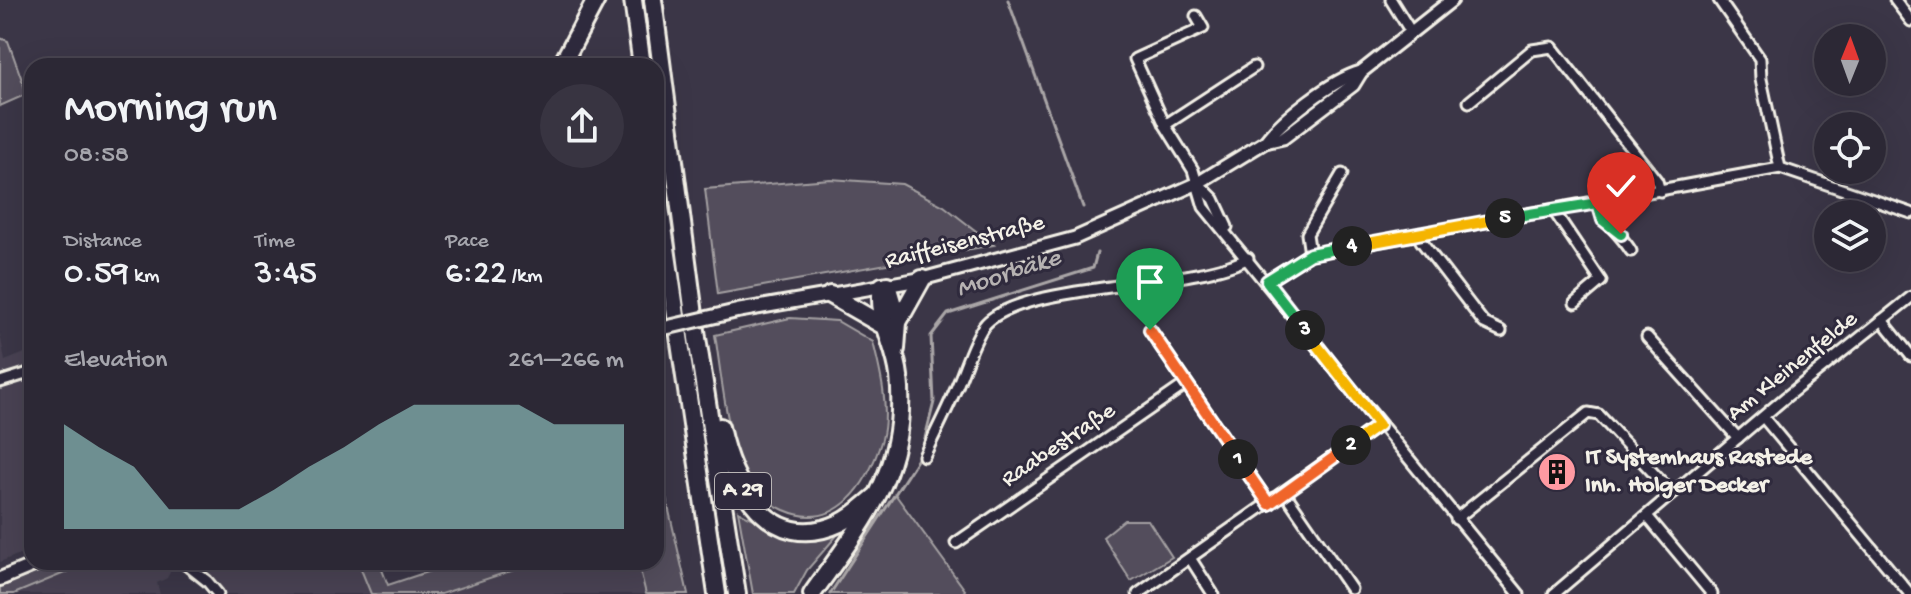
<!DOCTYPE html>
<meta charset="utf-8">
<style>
:root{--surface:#2c2835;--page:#383441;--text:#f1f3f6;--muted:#a6a6ad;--line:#484450;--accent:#8bbbb9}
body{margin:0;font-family:"Gochi Hand",sans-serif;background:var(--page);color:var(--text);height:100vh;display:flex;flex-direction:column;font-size:30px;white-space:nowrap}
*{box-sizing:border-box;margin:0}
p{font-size:26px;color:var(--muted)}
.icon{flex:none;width:44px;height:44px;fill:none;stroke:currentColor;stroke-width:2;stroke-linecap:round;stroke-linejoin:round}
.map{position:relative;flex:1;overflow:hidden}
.details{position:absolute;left:24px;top:58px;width:640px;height:512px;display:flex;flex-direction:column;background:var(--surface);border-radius:24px;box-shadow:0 8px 32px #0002,0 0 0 2px var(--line)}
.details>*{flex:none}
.needle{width:52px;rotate:1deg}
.fabs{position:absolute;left:1814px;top:24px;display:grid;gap:16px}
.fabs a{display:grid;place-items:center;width:72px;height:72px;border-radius:50%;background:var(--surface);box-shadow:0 8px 32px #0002,0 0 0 2px var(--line);font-size:40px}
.pin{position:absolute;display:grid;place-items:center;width:68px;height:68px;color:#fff;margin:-82px -34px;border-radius:50% 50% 50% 0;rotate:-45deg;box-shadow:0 0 8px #0007}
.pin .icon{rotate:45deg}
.km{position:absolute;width:40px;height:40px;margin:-20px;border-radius:50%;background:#222;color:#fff;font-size:22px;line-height:40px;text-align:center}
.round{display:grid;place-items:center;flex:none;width:84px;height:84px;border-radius:42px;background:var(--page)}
.headline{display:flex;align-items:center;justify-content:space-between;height:136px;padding:0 40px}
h1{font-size:44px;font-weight:600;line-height:60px}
.stats{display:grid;grid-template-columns:repeat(3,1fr);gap:12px;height:136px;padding:8px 40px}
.stats div{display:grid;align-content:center}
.stats b{font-size:34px;font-weight:600}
.stats small{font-size:22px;font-weight:400}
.stats p{font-size:22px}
.chart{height:224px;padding:16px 40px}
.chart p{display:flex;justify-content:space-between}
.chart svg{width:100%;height:144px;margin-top:8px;fill:var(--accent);opacity:.7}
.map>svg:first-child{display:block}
</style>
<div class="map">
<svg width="1911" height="594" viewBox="0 0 1911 594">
<rect width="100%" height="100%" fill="#3b3647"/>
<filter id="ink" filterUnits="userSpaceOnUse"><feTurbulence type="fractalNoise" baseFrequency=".0125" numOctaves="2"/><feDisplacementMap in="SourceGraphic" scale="16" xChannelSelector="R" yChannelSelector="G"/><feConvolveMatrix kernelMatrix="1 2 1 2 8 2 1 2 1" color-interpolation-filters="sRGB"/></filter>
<g filter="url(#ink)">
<g fill="#484352">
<path d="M 0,333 L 5,361 L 32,350 L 32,549 L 0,562 Z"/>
<path d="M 90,562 L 171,562 L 174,565 L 167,578 L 157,583 L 160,594 L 13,594 Z"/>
<path d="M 198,562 L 358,562 L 371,594 L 223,594 Z"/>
<path d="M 538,562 L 638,562 L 646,594 L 441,594 Z"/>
</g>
<g fill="#534e5c" stroke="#a4a0a2" stroke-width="2">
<path d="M 0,38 L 8,41 L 27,94 L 0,106 Z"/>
<path d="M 830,179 L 902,184 L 944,206 L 994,245 L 718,294 L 705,189 Z"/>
<path d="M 790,318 L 837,321 L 873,342 C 880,370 890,410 882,439 C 868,485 837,533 784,510 C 769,503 760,497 751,484 C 727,447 722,378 715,335 Z"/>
<path d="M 665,493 L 688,594 L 646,594 L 638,562 L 656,562 L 656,496 Z"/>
<path d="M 895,494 L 965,590 L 962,594 L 830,594 Z"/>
<path d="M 738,511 C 772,530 800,538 839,533 L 807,570 L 794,594 L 753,594 Z"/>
<path d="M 1124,520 L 1148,520 L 1172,557 L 1131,581 L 1103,537 Z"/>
<path d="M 61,562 L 91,562 L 14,594 L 0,594 L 0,587 Z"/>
<path d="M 358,562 L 379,562 L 388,585 L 457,562 L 538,562 L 441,594 L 371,594 Z"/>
</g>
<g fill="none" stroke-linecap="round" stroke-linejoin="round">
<g stroke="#aaa6a7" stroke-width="3">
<path d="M 1008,0 L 1083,207"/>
<path d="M 830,594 L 921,454 L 934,402 L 931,336 L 948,314 L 1093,268 L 1097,253"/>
</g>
<g stroke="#f4f1e8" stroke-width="15">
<g id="minor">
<path d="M 1391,0 L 1411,32"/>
<path d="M 1719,0 L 1760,59 L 1761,79 L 1780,168"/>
<path d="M 1895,0 L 1911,21"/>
<path d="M 1196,16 L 1203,28 L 1135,59 L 1165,125 L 1193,170 L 1204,207 L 1519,594"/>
<path d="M 1469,102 L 1532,50 L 1552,47 L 1657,181 L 1660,191"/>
<path d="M 1165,125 L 1254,67"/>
<path d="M 1201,186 L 1214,199 L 1227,227"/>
<path d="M 1598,203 C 1604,223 1620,233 1631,251"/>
<path d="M 1554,211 L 1601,281 L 1575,303"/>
<path d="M 1420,234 L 1421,241 L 1484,323 L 1501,331"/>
<path d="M 1310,254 L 1307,234 L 1342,174"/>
<path d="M 1267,281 L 1310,254 L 1780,168 L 1911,213"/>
<path d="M 1882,320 L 1911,356"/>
<path d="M 1150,330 L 1269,504"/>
<path d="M 1647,337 L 1738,438"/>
<path d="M 0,382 L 32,372"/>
<path d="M 1763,417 L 1910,594"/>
<path d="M 924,456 C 936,432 948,408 958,384 C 966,365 972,344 983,327 C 1015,282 1194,289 1248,258"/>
<path d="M 1285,493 L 1351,589"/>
<path d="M 1647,516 L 1712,594"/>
<path d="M 1456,519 L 1588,413 L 1599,415 L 1672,493"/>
<path d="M 956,543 L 1186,384"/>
<path d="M 1190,558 L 1213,594"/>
<path d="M 183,562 L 207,581 L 218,594"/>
<path d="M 1138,594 L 1379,425"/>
<path d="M 1554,594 L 1786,397 L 1911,297"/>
</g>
</g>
<g stroke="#f4f1e8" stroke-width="17">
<g id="tertiary">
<path d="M 1265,142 C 1283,118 1332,80 1361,72"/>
<path d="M 922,279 L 1075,238 L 1198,183 L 1265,142 L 1283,138 L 1353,85 L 1361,72 L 1452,0"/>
</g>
</g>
<g stroke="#f4f1e8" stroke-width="18">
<g id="secondary">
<path d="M 737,311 L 922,279"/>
<path d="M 0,579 L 41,562"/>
</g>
</g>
<g stroke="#f4f1e8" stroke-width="22">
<g id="motorway">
<path d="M 633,0 L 642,66"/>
<path d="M 653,0 L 697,338 L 737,594"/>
<path d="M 561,66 L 596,0"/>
<path d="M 656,180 L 717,594"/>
<path d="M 887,285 L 898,322 L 896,349"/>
<path d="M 830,295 L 884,326"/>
<path d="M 898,322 L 922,279"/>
<path d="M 720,427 C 732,484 769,556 840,523 C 853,517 864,506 875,497"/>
<path d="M 812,594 C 863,522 909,470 899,376 C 896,345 876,318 882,286"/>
</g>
</g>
<use href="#minor" stroke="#2f2a3d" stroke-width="9"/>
<use href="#tertiary" stroke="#2f2a3d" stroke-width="11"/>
<use href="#secondary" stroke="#2f2a3d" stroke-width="12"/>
<use href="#motorway" stroke="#2f2a3d" stroke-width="16"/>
<g stroke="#f4f1e8" stroke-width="18" stroke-linecap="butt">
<path id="secondary-bridge" d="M 656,330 L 737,311"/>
</g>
<use href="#secondary-bridge" stroke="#2f2a3d" stroke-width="12"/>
</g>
</g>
<g fill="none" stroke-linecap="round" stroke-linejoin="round" filter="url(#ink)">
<g stroke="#fff" stroke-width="16">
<path id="split-1" d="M 1150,330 L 1238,459"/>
</g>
<g stroke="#fff" stroke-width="16">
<path id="split-2" d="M 1238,459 L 1269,504 L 1351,445"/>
</g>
<g stroke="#fff" stroke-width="16">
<path id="split-3" d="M 1305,330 L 1379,425 L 1351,445"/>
</g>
<g stroke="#fff" stroke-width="16">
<path id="split-4" d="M 1305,330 L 1267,281 L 1310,254 L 1352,246"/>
</g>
<g stroke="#fff" stroke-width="16">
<path id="split-5" d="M 1352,246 L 1505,218"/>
</g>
<g stroke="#fff" stroke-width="16">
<path id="split-6" d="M 1505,218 L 1598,203 L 1603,220 L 1621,234"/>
</g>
<use href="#split-1" stroke="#f0652b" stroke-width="10"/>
<use href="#split-2" stroke="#f0652b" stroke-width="10"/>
<use href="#split-3" stroke="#f5b400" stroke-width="10"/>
<use href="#split-4" stroke="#22a559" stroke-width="10"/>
<use href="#split-5" stroke="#f5b400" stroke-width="10"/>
<use href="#split-6" stroke="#22a559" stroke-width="10"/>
</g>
<defs>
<g id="building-disc" transform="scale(2)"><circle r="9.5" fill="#ff9aa2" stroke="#2f2a3d"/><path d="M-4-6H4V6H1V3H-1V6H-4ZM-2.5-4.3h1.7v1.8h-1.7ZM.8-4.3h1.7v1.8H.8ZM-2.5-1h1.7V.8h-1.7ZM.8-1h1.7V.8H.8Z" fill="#111"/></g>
</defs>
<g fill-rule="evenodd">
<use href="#building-disc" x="1557" y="472"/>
</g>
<g text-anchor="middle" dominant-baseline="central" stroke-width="6" stroke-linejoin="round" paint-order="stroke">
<rect fill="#2f2a3d" stroke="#b9b5b5" stroke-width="2" x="715" y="473" width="56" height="36" rx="6"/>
<g font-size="22" font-weight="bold" fill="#f4f1e8">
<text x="743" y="491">A 29</text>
</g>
<g font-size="24" fill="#f4f1e8" stroke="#2f2a3d">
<text transform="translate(965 243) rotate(-14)">Raiffeisenstraße</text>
<text transform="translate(1793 367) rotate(-39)">Am Kleinenfelde</text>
<text transform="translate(1059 446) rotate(-34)">Raabestraße</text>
</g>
<g font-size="24" font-weight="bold" fill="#f4f1e8" stroke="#2f2a3d" text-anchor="start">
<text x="1585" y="458">IT Systemhaus Rastede<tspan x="1585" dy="28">Inh. Holger Decker</tspan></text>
</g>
<g font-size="26" font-style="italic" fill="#b6b2b2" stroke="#2f2a3d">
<text transform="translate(1009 275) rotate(-18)">Moorbäke</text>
</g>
</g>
</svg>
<div class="fabs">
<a><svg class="needle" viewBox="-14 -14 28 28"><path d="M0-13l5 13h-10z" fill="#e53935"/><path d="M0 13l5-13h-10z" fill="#a6a6ad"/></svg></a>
<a><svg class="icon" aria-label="locate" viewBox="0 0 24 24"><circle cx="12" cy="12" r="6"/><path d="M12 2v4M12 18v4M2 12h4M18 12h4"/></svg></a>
<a><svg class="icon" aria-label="layers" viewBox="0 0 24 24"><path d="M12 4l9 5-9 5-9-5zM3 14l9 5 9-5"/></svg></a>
</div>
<div class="pin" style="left:1150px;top:330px;background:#1e9e55"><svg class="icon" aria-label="arrive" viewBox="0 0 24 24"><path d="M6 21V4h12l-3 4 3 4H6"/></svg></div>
<div class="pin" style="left:1621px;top:234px;background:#d93025"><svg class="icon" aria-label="check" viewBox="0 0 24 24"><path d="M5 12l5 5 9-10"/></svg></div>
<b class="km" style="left:1238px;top:459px">1</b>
<b class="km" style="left:1351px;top:445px">2</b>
<b class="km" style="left:1305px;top:330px">3</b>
<b class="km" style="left:1352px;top:246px">4</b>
<b class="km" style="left:1505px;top:218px">5</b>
<section class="details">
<div class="headline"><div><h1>Morning run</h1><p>08:58</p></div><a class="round"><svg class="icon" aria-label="share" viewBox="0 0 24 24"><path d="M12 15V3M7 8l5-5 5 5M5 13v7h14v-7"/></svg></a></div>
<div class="stats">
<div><p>Distance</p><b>0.59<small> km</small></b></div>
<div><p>Time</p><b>3:45</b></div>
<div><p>Pace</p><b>6:22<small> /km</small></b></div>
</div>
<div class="chart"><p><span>Elevation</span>261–266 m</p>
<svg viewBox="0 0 160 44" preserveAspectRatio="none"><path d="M0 44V12L10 19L20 25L30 38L40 38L50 38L60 32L70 25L80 19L90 12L100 6L110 6L120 6L130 6L140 12L150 12L160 12V44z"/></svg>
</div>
</section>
</div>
